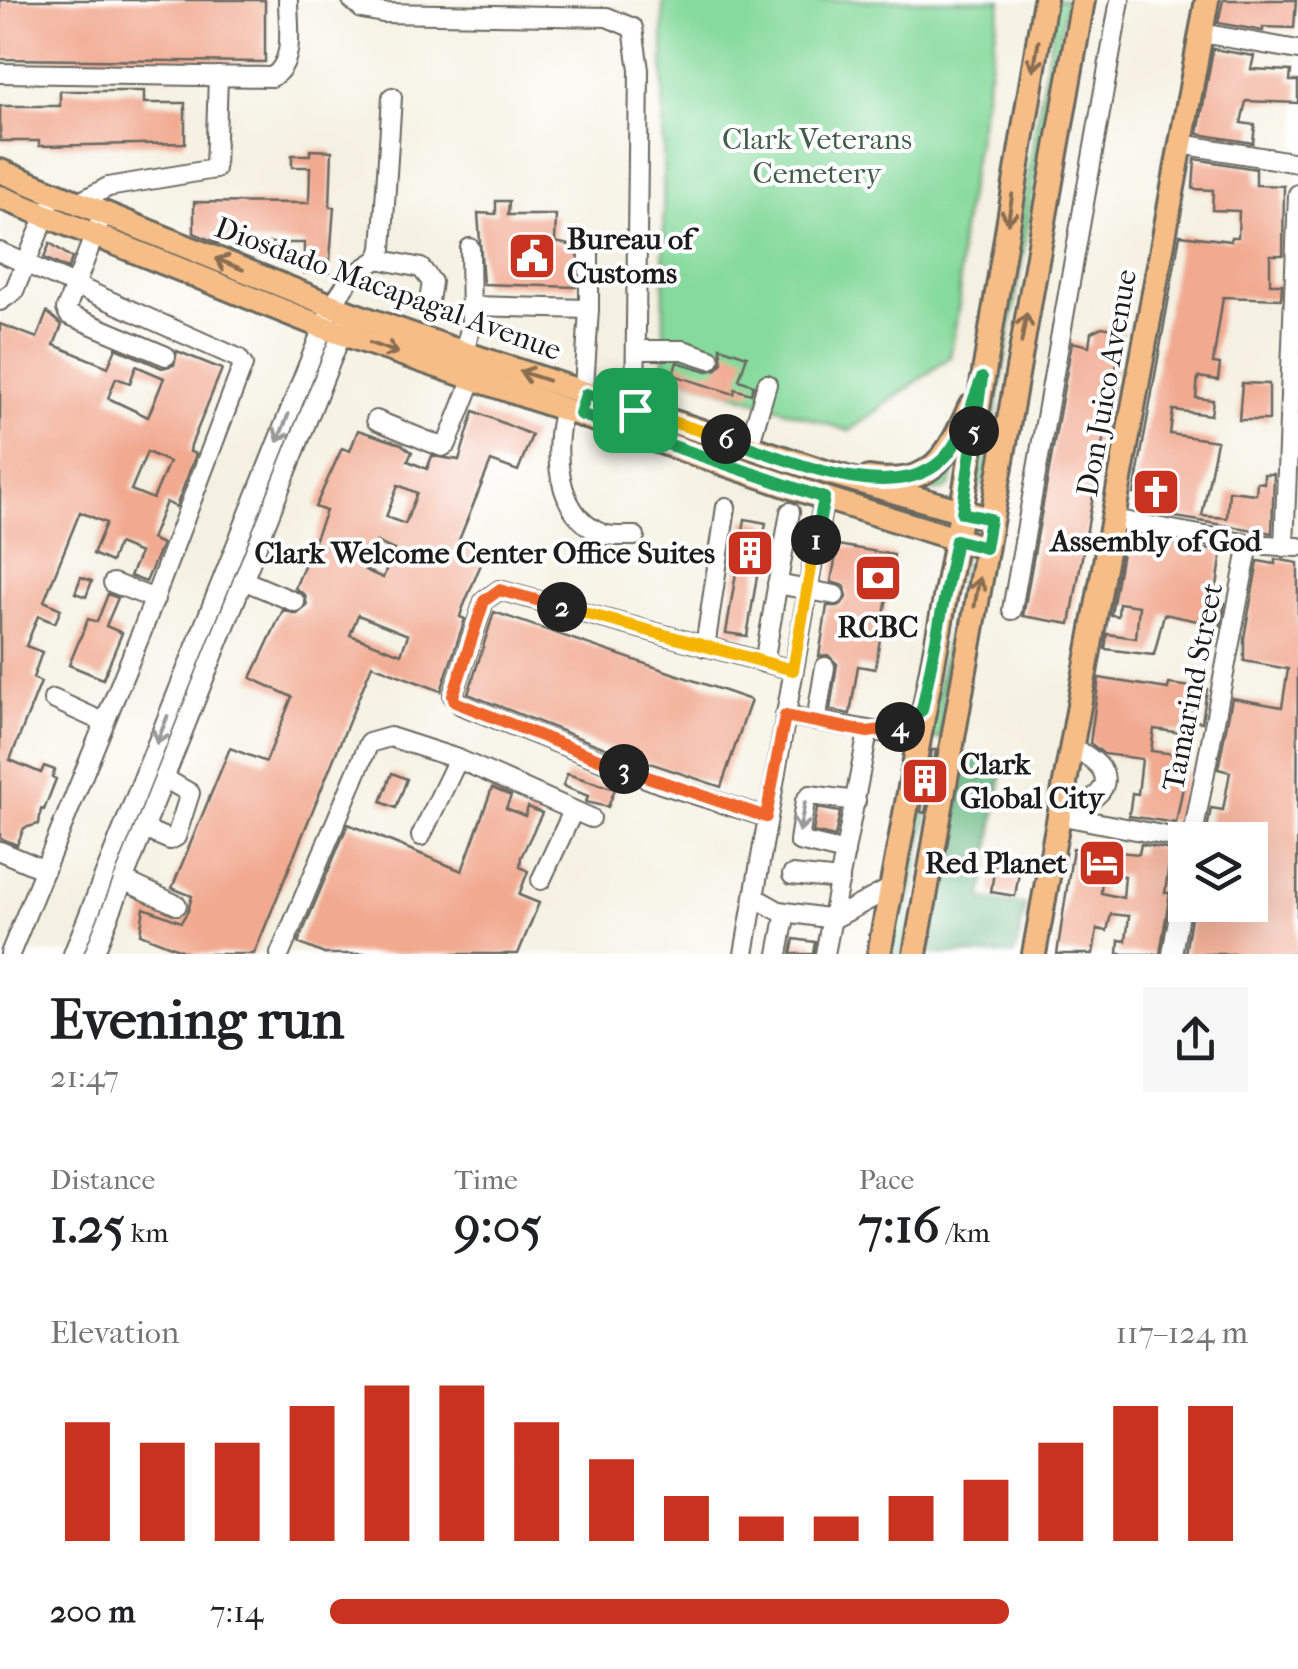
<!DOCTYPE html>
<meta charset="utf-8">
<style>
:root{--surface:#fff;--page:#f6f6f6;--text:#202124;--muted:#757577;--accent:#c8321e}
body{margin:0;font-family:"IM FELL French Canon",serif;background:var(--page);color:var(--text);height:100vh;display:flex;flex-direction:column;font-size:38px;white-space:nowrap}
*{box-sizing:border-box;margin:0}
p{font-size:32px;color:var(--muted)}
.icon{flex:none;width:55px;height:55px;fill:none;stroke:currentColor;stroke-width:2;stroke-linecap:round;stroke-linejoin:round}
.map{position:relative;height:954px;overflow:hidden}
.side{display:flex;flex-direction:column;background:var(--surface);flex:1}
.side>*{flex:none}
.controls{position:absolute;left:1168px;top:822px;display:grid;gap:20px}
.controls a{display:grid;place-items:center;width:100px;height:100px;border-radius:0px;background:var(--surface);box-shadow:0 10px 40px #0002;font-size:50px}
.pin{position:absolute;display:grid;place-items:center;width:85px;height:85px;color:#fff;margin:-42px;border-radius:20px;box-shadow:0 5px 15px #0006}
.km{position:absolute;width:50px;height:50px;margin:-25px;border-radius:50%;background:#222;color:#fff;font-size:28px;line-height:50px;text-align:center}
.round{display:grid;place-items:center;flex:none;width:105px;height:105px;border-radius:0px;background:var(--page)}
.summary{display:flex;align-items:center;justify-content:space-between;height:170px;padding:0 50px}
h1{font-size:55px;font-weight:700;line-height:75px}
.metrics{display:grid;grid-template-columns:repeat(3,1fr);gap:15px;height:170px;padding:10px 50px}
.metrics div{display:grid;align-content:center}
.metrics b{font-size:50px;font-weight:700}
.metrics small{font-size:28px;font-weight:400}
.metrics p{font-size:28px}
.chart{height:280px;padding:20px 50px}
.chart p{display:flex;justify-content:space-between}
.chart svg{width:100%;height:180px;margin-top:10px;stroke:var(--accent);stroke-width:6}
ul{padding:0 50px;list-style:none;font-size:32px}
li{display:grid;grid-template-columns:160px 120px 1fr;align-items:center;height:75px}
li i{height:25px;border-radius:12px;background:var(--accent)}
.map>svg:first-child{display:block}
</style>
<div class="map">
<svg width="1298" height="954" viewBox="0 0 1298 954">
<rect width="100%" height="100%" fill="#fff"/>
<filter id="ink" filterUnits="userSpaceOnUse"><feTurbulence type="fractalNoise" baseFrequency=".01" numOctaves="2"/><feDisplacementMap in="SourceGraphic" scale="20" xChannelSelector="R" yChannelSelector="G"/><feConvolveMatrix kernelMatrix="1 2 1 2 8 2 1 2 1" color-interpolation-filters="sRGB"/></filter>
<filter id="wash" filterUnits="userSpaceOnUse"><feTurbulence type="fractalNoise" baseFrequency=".0048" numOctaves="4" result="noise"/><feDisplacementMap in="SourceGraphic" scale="40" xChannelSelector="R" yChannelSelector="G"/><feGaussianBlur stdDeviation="2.25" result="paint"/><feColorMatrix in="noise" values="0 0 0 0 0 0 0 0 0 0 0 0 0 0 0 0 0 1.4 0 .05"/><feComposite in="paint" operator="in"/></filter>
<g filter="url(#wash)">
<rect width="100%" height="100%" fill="#f5f1e2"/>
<g fill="#86da9c" stroke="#517b5c" stroke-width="2.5">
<path d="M 663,0 L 1001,0 L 960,242 L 959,304 L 950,357 L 849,431 L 664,371 Z"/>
<path d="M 1057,0 L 1066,0 L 985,477 L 974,500 Z"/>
<path d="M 952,461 C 957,499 935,494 909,484 Z"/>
<path d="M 965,554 L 944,689 L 941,739 L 927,737 Z"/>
<path d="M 914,812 L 927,814 L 902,954 L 890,954 Z"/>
</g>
<path fill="#6cba84" stroke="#446b50" stroke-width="2.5" d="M 968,754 L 1004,760 L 982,899 L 1026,905 L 1015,954 L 930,954 Z"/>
<g id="blocks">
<g fill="#f1a98f" fill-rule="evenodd">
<path d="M 0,0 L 265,0 L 265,62 L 0,59 Z"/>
<path d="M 1223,0 L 1296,0 L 1294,28 L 1263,27 L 1263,31 L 1218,23 Z"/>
<path d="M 1213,49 L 1254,56 L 1251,69 L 1291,71 L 1290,81 L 1298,81 L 1298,103 L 1246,101 L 1241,123 L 1255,125 L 1253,143 L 1198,134 Z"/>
<path d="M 60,91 L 144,91 L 144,103 L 185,103 L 185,143 L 39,146 L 39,141 L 0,141 L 0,106 L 60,106 Z"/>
<path d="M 310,150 L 332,151 L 330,207 L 334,207 L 329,273 L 304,273 L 304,243 L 217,243 L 194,233 L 194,202 L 309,203 L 310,167 L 292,167 L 292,155 L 310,155 Z"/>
<path d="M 1195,159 L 1256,169 L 1256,185 L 1284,186 L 1283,255 L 1270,255 L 1270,284 L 1282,284 L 1281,299 L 1223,297 L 1213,363 L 1220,364 L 1218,380 L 1198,377 L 1196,398 L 1213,400 L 1211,415 L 1173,410 L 1170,434 L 1217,441 L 1202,516 L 1227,518 L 1229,491 L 1256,494 L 1257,482 L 1264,483 L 1264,474 L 1274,474 L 1272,533 L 1139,511 L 1142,495 L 1134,494 L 1180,235 L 1231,241 L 1231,237 L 1238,237 L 1239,211 L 1212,210 L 1213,190 L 1193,189 Z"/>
<path d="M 496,201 L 509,201 L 508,215 L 556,215 L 555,242 L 579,247 L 576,287 L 483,284 L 478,213 L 496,214 Z"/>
<path d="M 50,243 L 72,258 L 68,269 L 44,258 Z"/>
<path d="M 47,312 L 62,325 L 54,345 L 108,367 L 116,348 L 162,368 L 174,365 L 177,351 L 222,369 L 191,445 L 190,452 L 196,454 L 176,507 L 166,502 L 151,539 L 162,544 L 146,582 L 130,576 L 140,553 L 118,544 L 111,562 L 93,554 L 106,523 L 80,512 L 44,601 L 61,609 L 55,623 L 38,616 L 26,646 L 42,652 L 33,678 L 41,682 L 10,760 L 41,773 L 44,766 L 55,770 L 52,777 L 56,779 L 44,810 L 41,809 L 39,824 L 24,828 L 17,845 L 0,838 L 0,324 L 37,338 ZM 136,366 L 164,378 L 148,417 L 108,398 L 116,378 L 130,383 ZM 147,452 L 169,462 L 153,499 L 131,490 Z"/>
<path d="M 1114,322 L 1124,324 L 1070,624 L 1023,616 L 1072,342 L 1089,346 L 1091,332 L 1102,327 L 1113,329 Z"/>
<path d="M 720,347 L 747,356 L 739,380 L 754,385 L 751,394 L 735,389 L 734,394 L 673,375 L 677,362 L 707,371 L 717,369 L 722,362 Z"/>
<path d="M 1242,383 L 1269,384 L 1269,420 L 1239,420 Z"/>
<path d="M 474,411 L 532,435 L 518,471 L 491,461 L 459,540 L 486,552 L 462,610 L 460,617 L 465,619 L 441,691 L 372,665 L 254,954 L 191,954 L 140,934 L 144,908 L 181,922 L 188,911 L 192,896 L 172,888 L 230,748 L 266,762 L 292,697 L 251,678 L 283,610 L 297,614 L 307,606 L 305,595 L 295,588 L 326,511 L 315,507 L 342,448 L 350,451 L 358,430 L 401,444 L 412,452 L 408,461 L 427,469 L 432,456 L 459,460 ZM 398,485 L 417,493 L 405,524 L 386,517 ZM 376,542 L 394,550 L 383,578 L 365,570 ZM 358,615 L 408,635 L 401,654 L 350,635 Z"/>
<path d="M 745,519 L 766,523 L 747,636 L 726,633 Z"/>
<path d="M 1125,535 L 1222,552 L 1215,601 L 1225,603 L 1221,626 L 1164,614 L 1154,655 L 1105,649 L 1107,634 L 1136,638 L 1139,606 L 1119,603 L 1118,616 L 1111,615 Z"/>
<path d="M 838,545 L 894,555 L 875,669 L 858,666 L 850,714 L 830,710 L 837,664 L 828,655 L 819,656 L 827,606 L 840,606 L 847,596 L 844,586 L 831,582 Z"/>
<path d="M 1275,559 L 1298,563 L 1297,954 L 1185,954 L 1193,905 L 1250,905 L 1250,840 L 1205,840 L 1211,808 L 1223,810 L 1230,772 L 1218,769 L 1232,698 L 1282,707 L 1288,669 L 1244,661 L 1244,638 L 1258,561 L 1275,564 Z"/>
<path d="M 81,577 L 92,581 L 86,597 L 75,593 Z"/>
<path d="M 108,594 L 118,598 L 106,626 L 122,633 L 103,679 L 69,665 L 88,619 L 97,622 Z"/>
<path d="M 494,612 L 751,700 L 721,787 L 605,748 L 468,694 Z"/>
<path d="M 1099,678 L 1168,689 L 1169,684 L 1207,689 L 1202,722 L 1191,720 L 1189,734 L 1154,729 L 1151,751 L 1175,754 L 1177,770 L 1186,771 L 1176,823 L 1129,816 L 1132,793 L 1138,794 L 1142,759 L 1104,754 L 1090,743 Z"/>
<path d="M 932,750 L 936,750 L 925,813 L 921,812 Z"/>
<path d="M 392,773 L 407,779 L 396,808 L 381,802 Z"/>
<path d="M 567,774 L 615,789 L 608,807 L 586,802 L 588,796 L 563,786 Z"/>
<path d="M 492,788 L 511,796 L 506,808 L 525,816 L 528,807 L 542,813 L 521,857 L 520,867 L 528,871 L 519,895 L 539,903 L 518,954 L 324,954 L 298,943 L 348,824 L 462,871 Z"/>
<path d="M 817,808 L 840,812 L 835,837 L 813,832 Z"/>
<path d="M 1141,844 L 1171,850 L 1165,893 L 1170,893 L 1160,954 L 1118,954 L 1119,940 L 1126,941 L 1129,916 L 1111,914 L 1107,931 L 1097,929 L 1093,954 L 1057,954 L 1073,848 L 1139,854 ZM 1102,874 L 1125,876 L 1123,898 L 1101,893 Z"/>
<path d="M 996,857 L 1021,861 L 1015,896 L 991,892 Z"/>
<path d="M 794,939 L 815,942 L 813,954 L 791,954 Z"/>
</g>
</g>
</g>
<g filter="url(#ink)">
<use href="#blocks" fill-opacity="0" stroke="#686761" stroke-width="2.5"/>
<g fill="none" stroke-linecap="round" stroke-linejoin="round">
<g stroke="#686761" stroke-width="22">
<g id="minor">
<path d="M 352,0 L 362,9 L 383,13 L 607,17 L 633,28 L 639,70 L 635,410"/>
<path d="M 1201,33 L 1298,50"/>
<path d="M 0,73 L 272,77 C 296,62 288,26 288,0"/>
<path d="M 1181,144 L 1298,163"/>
<path d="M 78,203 L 108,187 L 215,169 L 218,76"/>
<path d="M 99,223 L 66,309 L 69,315 L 166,356"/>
<path d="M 0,252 L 238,358 L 243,365 L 142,631 L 10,954"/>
<path d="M 378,259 L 421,268 L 432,282 L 429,301"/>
<path d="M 0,301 L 14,291 L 49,208"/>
<path d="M 471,306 L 589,309 L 589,255"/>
<path d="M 636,350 L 683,350 L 710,359"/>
<path d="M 464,353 L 471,325 L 470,248"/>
<path d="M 583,404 L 589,309"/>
<path d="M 564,409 C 552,450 556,516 603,534 C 612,537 625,536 635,536"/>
<path d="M 376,420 L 442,447 L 447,444 L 473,378"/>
<path d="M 749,446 L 767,384"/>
<path d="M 1113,519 L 1249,544 L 1298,547"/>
<path d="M 1284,547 L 1298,194"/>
<path d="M 243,580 L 295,602"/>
<path d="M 113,583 L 155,599"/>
<path d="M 777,584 L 835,595"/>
<path d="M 1012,610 L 1120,0"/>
<path d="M 705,647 L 726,507"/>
<path d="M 764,663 L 790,512"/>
<path d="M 53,699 L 103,722"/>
<path d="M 785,715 L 885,733 L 900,728 L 922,710"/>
<path d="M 816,721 L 825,667"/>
<path d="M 1059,809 C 1111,802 1124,770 1070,747"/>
<path d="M 1058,815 L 1188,840"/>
<path d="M 766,817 L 661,784 L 461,705 L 453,696 L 484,601 L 499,590 L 793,670"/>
<path d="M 144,829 L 170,840 L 176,837 L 190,793 L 164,778"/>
<path d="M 421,836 L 458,759"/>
<path d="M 1192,840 L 1249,544"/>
<path d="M 0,851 L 45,870"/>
<path d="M 845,852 L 799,841 L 805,801 L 810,795 L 856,801"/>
<path d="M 792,875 L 840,880"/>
<path d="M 123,880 L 177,905"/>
<path d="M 541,880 L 573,811"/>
<path d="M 754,897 L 779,911 L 833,919 L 891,888"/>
<path d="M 73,954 L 332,305 L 352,276 L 378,259 L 382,249 L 392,97"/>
<path d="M 94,954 L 346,323"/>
<path d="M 280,954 L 369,743 L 390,737 L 458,759 L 591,818"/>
<path d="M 744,954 L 824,498"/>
<path d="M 778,954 L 786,912"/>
<path d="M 825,954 L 868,732"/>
<path d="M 1172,954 L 1185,880"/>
</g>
</g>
<g stroke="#686761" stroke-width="28">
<g id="major">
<path d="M 0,171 L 350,313 L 464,353 L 826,472 L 990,519"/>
<path d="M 0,197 L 323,327 L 824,498 L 985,548"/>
<path d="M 869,478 C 931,488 948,457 970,407"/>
<path d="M 879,954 L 961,513 L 1045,0"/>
<path d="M 915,954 L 1083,0"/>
<path d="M 1034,954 L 1207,0"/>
</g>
</g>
<use href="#minor" stroke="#fff" stroke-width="18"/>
<use href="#major" stroke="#f6be86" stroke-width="22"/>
</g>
<defs><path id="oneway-shaft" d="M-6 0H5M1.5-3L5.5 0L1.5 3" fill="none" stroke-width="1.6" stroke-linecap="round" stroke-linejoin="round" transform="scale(2.5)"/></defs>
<g stroke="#896d51">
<use href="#oneway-shaft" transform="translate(1036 56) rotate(100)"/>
<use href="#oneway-shaft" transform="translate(1010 209) rotate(99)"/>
<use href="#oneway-shaft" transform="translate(229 264) rotate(-158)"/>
<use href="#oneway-shaft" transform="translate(1024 328) rotate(-80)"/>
<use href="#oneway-shaft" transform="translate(384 348) rotate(19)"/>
<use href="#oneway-shaft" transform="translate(534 376) rotate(-162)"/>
<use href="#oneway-shaft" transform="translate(977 592) rotate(-80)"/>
</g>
<g stroke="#999">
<use href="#oneway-shaft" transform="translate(283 428) rotate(112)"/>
<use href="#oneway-shaft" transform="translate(162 730) rotate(112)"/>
<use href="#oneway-shaft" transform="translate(802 817) rotate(101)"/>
</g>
</g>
<g fill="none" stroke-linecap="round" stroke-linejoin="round" filter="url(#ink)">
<g stroke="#fff" stroke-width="20">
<path id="split-1" d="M 635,410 L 586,394 L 580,414 L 824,498 L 816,540"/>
</g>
<g stroke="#fff" stroke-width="20">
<path id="split-2" d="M 562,607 L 793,670 L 816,540"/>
</g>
<g stroke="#fff" stroke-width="20">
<path id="split-3" d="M 562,607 L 499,590 L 484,601 L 453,696 L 455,702 L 624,769"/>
</g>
<g stroke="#fff" stroke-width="20">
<path id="split-4" d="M 624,769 L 766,817 L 785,716 L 868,732 L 900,727"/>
</g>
<g stroke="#fff" stroke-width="20">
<path id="split-5" d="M 900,727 L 922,710 L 956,540 L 985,548 L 990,519 L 962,513 L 974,431"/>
</g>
<g stroke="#fff" stroke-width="20">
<path id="split-6" d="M 726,439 C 782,457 890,507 941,461 C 962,443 971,404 982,378 L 974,431"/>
</g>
<g stroke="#fff" stroke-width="20">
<path id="split-7" d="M 635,410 L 726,439"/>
</g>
<use href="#split-1" stroke="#22a559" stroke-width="12"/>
<use href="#split-2" stroke="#f5b400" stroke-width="12"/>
<use href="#split-3" stroke="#f0652b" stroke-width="12"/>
<use href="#split-4" stroke="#f0652b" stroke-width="12"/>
<use href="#split-5" stroke="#22a559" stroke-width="12"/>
<use href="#split-6" stroke="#22a559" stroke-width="12"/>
<use href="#split-7" stroke="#f5b400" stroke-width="12"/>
</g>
<defs>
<g id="civic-square" transform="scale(2.5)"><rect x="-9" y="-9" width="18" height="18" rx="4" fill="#c8321e" stroke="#fff"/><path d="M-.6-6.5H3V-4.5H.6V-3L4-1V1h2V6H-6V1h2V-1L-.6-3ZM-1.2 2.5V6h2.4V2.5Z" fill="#fff"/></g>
<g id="church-square" transform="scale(2.5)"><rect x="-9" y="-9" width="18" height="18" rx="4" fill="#c8321e" stroke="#fff"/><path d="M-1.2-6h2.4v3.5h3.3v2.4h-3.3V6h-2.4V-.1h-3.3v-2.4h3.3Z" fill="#fff"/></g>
<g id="building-square" transform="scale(2.5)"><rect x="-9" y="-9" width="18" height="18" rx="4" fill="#c8321e" stroke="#fff"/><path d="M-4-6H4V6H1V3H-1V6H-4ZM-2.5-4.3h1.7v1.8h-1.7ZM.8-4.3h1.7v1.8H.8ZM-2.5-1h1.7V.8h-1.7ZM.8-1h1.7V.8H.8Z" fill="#fff"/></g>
<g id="bank-square" transform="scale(2.5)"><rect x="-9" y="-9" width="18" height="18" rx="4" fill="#c8321e" stroke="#fff"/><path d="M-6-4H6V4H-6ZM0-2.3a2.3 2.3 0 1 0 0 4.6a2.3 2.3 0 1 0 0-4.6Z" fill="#fff"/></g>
<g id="hotel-square" transform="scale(2.5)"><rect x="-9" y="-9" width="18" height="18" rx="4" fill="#c8321e" stroke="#fff"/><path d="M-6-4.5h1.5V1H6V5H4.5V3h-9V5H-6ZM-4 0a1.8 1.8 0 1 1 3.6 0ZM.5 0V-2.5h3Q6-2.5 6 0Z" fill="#fff"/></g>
</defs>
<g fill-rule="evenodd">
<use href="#civic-square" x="532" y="256"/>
<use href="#church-square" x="1156" y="492"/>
<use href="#building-square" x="750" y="553"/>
<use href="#bank-square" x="878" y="578"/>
<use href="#building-square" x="925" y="781"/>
<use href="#hotel-square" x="1102" y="863"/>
</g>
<g text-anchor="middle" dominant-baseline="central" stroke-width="8" stroke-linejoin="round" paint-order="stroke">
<g font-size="30" fill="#415e49" stroke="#fff">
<text x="817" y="139">Clark Veterans<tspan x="817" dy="34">Cemetery</tspan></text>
</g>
<g font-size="30" font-weight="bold" fill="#1c1c1c" stroke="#fff" text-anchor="start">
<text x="567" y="239">Bureau of<tspan x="567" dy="34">Customs</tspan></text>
<text x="1156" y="541" text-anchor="middle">Assembly of God</text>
<text x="715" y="553" text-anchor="end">Clark Welcome Center Office Suites</text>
<text x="878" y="627" text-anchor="middle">RCBC</text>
<text x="960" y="764">Clark<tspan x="960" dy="34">Global City</tspan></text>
<text x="1067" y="863" text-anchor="end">Red Planet</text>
</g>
<g font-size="30" fill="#1c1c1c" stroke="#fff">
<text transform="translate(388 289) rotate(20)">Diosdado Macapagal Avenue</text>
<text transform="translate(1107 383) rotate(-80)">Don Juico Avenue</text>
<text transform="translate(1193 687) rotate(-79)">Tamarind Street</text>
</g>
</g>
</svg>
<div class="controls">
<a><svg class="icon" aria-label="layers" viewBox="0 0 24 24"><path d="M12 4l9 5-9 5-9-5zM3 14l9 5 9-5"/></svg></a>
</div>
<div class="pin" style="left:635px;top:410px;background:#1e9e55"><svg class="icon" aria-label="arrive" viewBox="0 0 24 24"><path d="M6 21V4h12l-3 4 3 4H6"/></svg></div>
<b class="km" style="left:816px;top:540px">1</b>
<b class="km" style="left:562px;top:607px">2</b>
<b class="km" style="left:624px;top:769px">3</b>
<b class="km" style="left:900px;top:727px">4</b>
<b class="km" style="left:974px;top:431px">5</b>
<b class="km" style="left:726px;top:439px">6</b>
</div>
<section class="side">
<div class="summary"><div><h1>Evening run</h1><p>21:47</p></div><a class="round"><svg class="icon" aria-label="share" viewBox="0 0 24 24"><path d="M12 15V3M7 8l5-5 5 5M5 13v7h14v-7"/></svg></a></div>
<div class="metrics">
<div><p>Distance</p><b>1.25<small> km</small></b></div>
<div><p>Time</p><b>9:05</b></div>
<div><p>Pace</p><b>7:16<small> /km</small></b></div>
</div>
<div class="chart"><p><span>Elevation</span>117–124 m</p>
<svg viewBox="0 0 160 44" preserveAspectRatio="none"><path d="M5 44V15M15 44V20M25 44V20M35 44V11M45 44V6M55 44V6M65 44V15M75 44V24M85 44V33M95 44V38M105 44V38M115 44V33M125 44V29M135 44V20M145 44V11M155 44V11"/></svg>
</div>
<ul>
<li><b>200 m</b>7:14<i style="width:74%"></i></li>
</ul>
</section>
